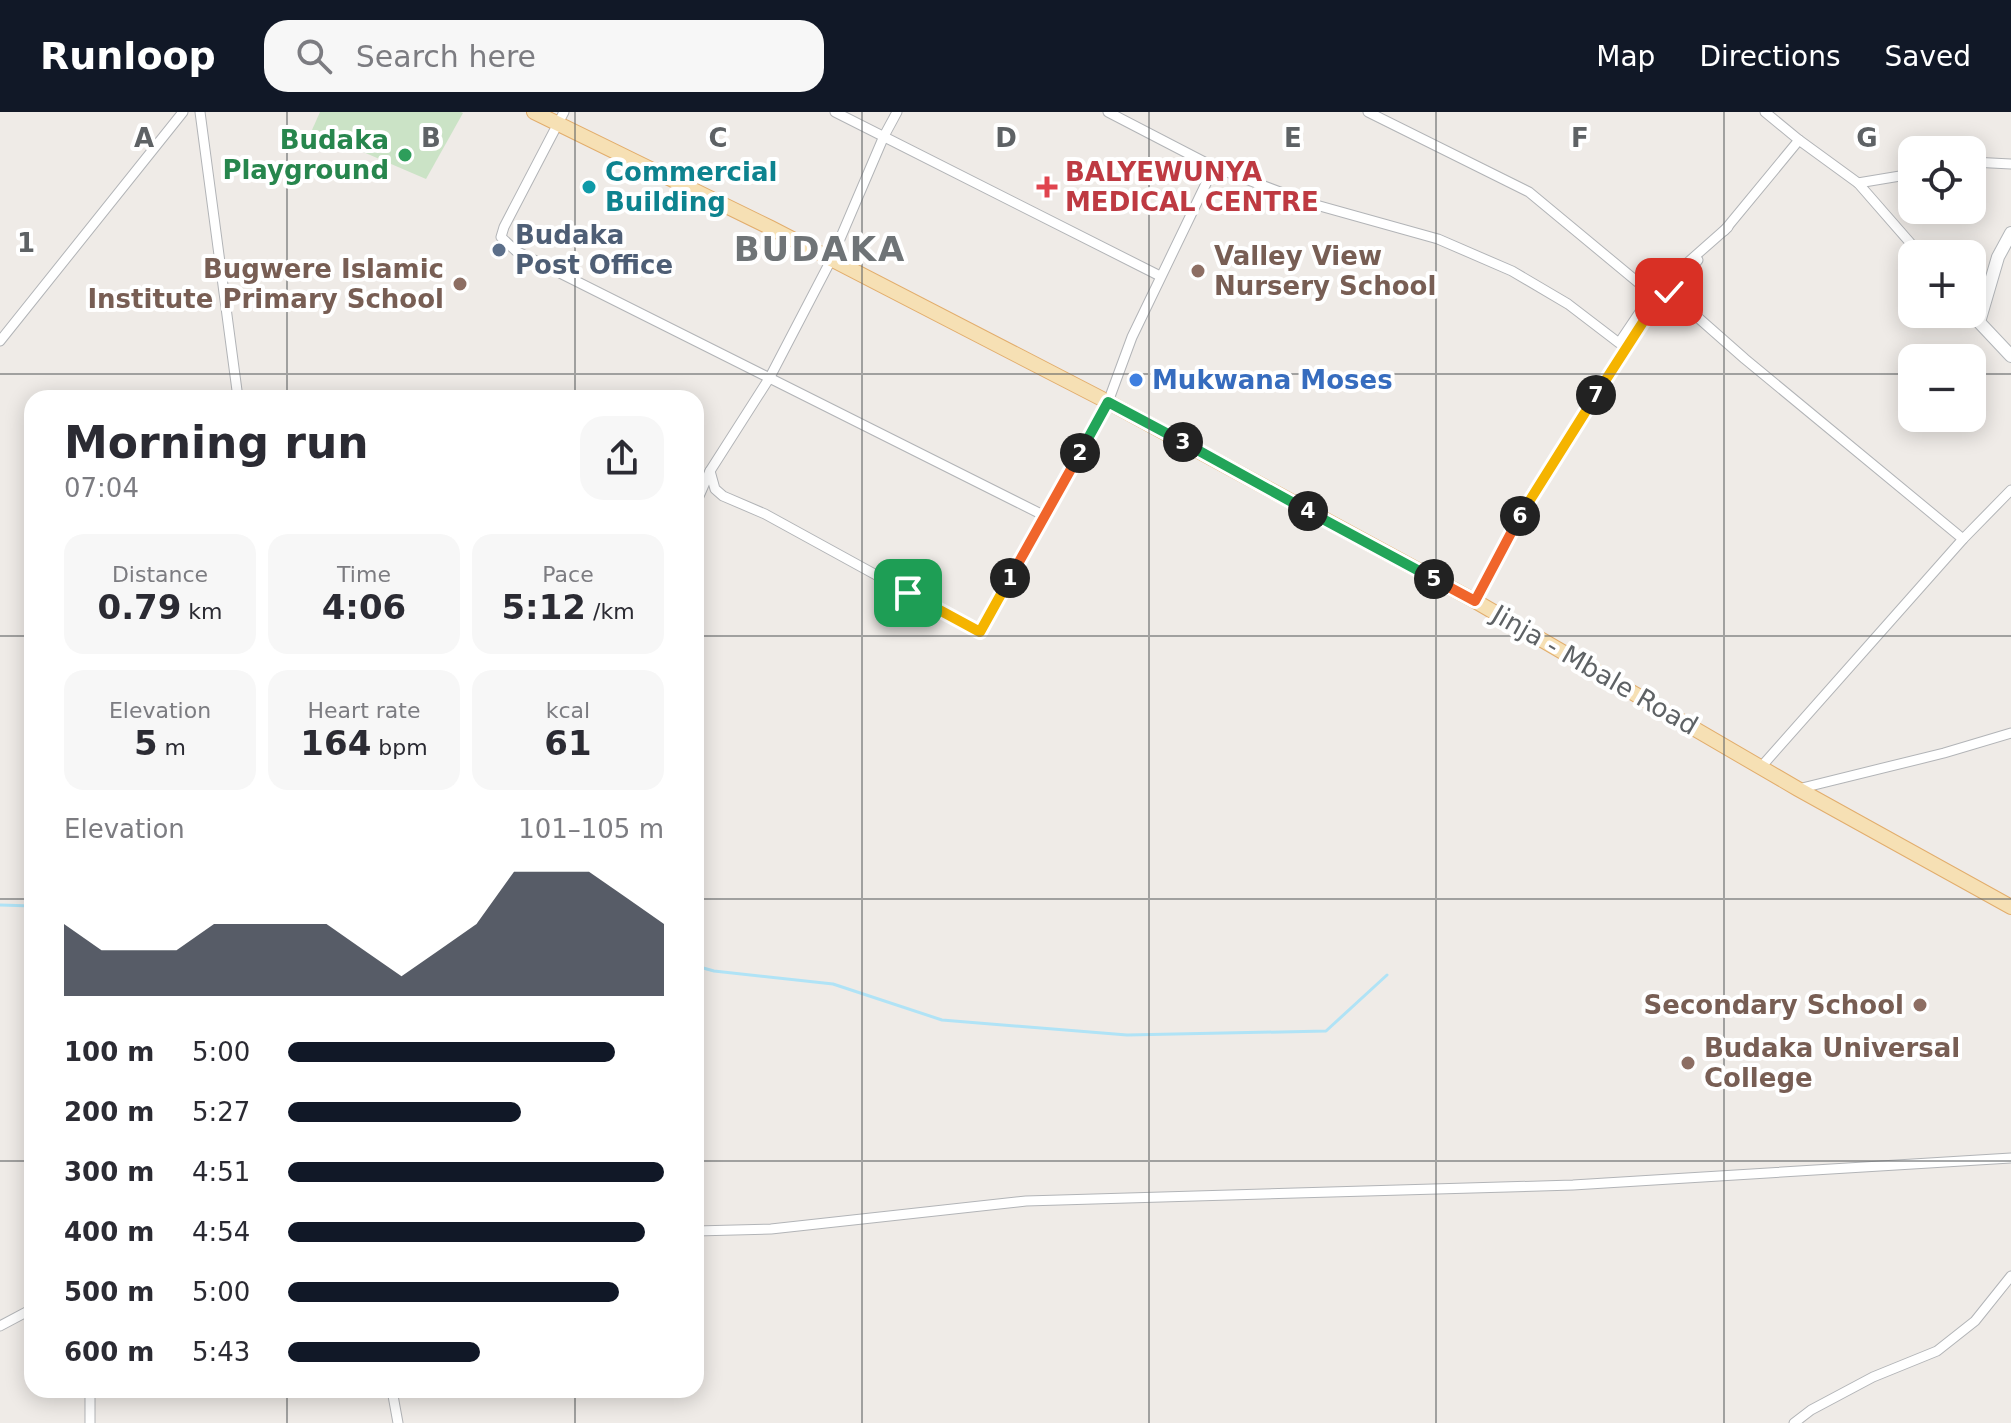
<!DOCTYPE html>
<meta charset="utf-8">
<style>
:root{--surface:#fff;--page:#f7f7f7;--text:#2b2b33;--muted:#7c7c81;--accent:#111827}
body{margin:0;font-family:"DejaVu Sans",sans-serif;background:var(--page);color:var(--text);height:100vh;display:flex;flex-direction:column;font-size:30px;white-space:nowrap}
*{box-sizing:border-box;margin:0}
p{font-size:26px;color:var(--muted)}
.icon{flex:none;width:44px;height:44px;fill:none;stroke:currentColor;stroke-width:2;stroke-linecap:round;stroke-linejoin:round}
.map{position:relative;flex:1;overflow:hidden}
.sheet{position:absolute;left:24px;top:278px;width:680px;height:1008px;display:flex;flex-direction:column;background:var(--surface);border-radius:24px;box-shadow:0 4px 20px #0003}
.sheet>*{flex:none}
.controls{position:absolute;left:1898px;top:24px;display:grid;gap:16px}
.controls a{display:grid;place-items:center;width:88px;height:88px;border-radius:16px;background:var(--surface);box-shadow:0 4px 20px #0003;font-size:40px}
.pin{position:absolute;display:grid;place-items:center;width:68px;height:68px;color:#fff;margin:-34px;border-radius:16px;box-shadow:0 4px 12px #0006}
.km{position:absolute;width:40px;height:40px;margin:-20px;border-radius:50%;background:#222;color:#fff;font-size:22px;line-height:40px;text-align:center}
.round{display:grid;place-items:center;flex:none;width:84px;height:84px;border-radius:24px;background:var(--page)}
.overview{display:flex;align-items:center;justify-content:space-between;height:136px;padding:0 40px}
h1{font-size:44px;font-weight:800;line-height:60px}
.metrics{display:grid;grid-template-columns:repeat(3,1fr);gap:12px;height:136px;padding:8px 40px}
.metrics div{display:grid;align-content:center;border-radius:20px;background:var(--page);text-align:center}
.metrics b{font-size:34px;font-weight:800}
.metrics small{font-size:22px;font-weight:400}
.metrics p{font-size:22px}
.chart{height:224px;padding:16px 40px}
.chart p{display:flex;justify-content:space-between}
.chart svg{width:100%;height:144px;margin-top:8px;fill:var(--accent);opacity:.7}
ul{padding:0 40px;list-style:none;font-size:26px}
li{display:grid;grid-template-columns:128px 96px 1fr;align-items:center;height:60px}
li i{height:20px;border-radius:10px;background:var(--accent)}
header{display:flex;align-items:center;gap:48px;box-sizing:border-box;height:112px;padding:0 40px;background:var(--accent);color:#fff}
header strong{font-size:38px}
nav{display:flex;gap:44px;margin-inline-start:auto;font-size:28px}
.search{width:560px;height:72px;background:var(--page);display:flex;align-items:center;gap:20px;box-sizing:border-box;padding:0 28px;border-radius:24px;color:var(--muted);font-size:30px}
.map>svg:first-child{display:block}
</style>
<header>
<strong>Runloop</strong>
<div class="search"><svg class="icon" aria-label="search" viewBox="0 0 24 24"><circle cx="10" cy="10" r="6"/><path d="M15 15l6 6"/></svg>Search here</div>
<nav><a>Map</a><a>Directions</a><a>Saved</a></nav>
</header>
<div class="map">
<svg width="2011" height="1311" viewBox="0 0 2011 1311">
<rect width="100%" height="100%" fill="#efebe7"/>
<path fill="#cbe3c6" d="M 320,0 L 461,0 L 463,1 L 426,67 L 312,18 Z"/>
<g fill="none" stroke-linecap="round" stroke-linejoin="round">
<g stroke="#b0e3f6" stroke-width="3">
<path d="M 0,793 L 32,794"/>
<path d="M 696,854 L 714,859 L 833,872 L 942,908 L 1127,923 L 1326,919 L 1387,863"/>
</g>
<g stroke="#b2b4b7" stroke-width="11">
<g id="street">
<path d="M 200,0 L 238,286"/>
<path d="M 564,0 L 504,115 L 501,125 L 516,139 L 1045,404"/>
<path d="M 835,0 L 1160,164"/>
<path d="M 1368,0 L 1529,80 L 1652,182 L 1669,180 L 1745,247 L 1963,427"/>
<path d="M 1765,0 L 1799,28 L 1858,71 L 1920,142"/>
<path d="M 1972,50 L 2011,52"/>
<path d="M 1214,55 L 1309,91 L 1438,127 L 1512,159 L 1568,192 L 1619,231 L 1652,182 L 1728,115"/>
<path d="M 1858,71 L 1912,62"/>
<path d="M 1724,119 L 1799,28"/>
<path d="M 0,229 L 183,0"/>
<path d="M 710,359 L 715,377 L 723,384 L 765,402 L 980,520 L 1108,290 L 1132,225 L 1214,55 L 1108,0"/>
<path d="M 696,391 L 710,359 L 770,265 L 831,148 L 884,24 L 897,0"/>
<path d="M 1475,489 L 1531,382 L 1643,210 L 1698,148"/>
<path d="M 1761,655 L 1963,427 L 2011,378"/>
<path d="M 1798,677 L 1944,641 L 2011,621"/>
<path d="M 696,1119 L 771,1117 L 1026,1089 L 1573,1073 L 2011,1046"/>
<path d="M 0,1214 L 32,1197"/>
<path d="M 90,1278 L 90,1311"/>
<path d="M 392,1278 L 398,1311"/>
<path d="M 1794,1311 L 1811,1298 L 1873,1265 L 1937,1239 L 1975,1209 L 2011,1164"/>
</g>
</g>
<g stroke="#b3b6b9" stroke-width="14">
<path id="secondary" d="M 2011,121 L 1998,145 L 1979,210 L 2011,244"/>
</g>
<g stroke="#e2ad6c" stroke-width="16">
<path id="primary" d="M 534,0 L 771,116 L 1108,290 L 1475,489 L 1798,677 L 2011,795"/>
</g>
<use href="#street" stroke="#fff" stroke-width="9"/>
<use href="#secondary" stroke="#fff" stroke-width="12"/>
<use href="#primary" stroke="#f6e0b4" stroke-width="14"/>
</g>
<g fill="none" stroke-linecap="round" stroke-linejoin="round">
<g stroke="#fff" stroke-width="16">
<path id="split-1" d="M 908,481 L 980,520 L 1010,466"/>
</g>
<g stroke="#fff" stroke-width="16">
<path id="split-2" d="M 1010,466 L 1080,341"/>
</g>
<g stroke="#fff" stroke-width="16">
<path id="split-3" d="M 1080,341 L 1108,290 L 1183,330"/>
</g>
<g stroke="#fff" stroke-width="16">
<path id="split-4" d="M 1183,330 L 1308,399"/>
</g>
<g stroke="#fff" stroke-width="16">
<path id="split-5" d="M 1308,399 L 1434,467"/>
</g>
<g stroke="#fff" stroke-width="16">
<path id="split-6" d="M 1434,467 L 1475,489 L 1520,404"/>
</g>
<g stroke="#fff" stroke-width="16">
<path id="split-7" d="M 1520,404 L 1596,283"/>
</g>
<g stroke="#fff" stroke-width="16">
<path id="split-8" d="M 1596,283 L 1643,210 L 1669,180"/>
</g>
<use href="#split-1" stroke="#f5b400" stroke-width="10"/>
<use href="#split-2" stroke="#f0652b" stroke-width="10"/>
<use href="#split-3" stroke="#22a559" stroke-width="10"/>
<use href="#split-4" stroke="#22a559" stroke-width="10"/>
<use href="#split-5" stroke="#22a559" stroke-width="10"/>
<use href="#split-6" stroke="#f0652b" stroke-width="10"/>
<use href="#split-7" stroke="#f5b400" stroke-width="10"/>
<use href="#split-8" stroke="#f5b400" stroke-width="10"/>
</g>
<path fill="none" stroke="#5e6265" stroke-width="2" stroke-opacity="0.55" d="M 287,0 L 287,286M 575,0 L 575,286M 862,0 L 862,1311M 1149,0 L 1149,1311M 1436,0 L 1436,1311M 1724,0 L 1724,1311M 0,262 L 1912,262M 1972,262 L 2011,262M 0,524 L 32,524M 696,524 L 2011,524M 0,787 L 32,787M 696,787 L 2011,787M 0,1049 L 32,1049M 696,1049 L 2011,1049M 287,1278 L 287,1311M 575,1278 L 575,1311"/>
<circle fill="#2e9e5b" stroke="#fff" stroke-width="3" cx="405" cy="43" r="8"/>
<circle fill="#0f9aa8" stroke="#fff" stroke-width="3" cx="589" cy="75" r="8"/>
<path fill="#e0444e" stroke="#fff" stroke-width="3" d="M1043 63h8v8h8v8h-8v8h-8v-8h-8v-8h8z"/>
<circle fill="#5c6f8a" stroke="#fff" stroke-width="3" cx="499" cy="138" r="8"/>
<g fill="#8d6e63" stroke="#fff" stroke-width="3">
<circle cx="1198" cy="159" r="8"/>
<circle cx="460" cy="172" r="8"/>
<circle cx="1920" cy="893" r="8"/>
<circle cx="1688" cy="951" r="8"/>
</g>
<circle fill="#3f7fe0" stroke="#fff" stroke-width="3" cx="1136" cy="268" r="8"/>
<g text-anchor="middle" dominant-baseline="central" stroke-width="8" stroke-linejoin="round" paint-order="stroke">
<g font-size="26" font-weight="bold" fill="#27864d" stroke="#fff" text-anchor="end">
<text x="389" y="28">Budaka<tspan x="389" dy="30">Playground</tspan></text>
</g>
<g font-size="26" font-weight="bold" fill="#0d838f" stroke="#fff" text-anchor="start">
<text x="605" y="60">Commercial<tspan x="605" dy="30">Building</tspan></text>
</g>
<g font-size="26" font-weight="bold" fill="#be3a42" stroke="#fff" text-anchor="start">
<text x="1065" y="60">BALYEWUNYA<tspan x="1065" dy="30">MEDICAL CENTRE</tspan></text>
</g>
<g font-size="26" font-weight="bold" fill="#4e5e75" stroke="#fff" text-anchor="start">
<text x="515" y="123">Budaka<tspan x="515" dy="30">Post Office</tspan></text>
</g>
<g font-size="26" font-weight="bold" fill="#785e54" stroke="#fff" text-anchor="start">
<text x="1214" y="144">Valley View<tspan x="1214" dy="30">Nursery School</tspan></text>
<text x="444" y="157" text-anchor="end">Bugwere Islamic<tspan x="444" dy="30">Institute Primary School</tspan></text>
<text x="1904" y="893" text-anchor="end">Secondary School</text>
<text x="1704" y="936">Budaka Universal<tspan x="1704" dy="30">College</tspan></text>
</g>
<g font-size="26" font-weight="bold" fill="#366cbe" stroke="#fff" text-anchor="start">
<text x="1152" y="268">Mukwana Moses</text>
</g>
<g font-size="26" fill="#5e6265" stroke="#fff">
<text transform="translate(1595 558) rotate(30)">Jinja - Mbale Road</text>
</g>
<g font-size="34" font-weight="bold" letter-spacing="2" fill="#6f7477" stroke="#fff">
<text x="820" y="137">BUDAKA</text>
</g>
</g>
<g font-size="26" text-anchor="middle" font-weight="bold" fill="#5e6265" stroke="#fff" stroke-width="8" stroke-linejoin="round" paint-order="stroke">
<text x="144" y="35">A</text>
<text x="431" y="35">B</text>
<text x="718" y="35">C</text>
<text x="1006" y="35">D</text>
<text x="1293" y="35">E</text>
<text x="1580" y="35">F</text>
<text x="1867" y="35">G</text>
<text x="26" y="140">1</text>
</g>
</svg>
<div class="controls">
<a><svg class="icon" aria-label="locate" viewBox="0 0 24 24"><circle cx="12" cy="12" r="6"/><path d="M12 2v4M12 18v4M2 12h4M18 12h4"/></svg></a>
<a>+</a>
<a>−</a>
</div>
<div class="pin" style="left:908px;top:481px;background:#1e9e55"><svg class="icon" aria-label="arrive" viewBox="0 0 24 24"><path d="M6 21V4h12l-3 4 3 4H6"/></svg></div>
<div class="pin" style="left:1669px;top:180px;background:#d93025"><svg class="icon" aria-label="check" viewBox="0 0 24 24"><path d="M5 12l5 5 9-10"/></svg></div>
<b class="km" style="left:1010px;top:466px">1</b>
<b class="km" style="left:1080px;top:341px">2</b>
<b class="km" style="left:1183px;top:330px">3</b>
<b class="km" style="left:1308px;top:399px">4</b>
<b class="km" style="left:1434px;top:467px">5</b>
<b class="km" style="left:1520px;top:404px">6</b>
<b class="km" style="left:1596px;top:283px">7</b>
<section class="sheet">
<div class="overview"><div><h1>Morning run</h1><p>07:04</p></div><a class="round"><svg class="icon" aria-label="share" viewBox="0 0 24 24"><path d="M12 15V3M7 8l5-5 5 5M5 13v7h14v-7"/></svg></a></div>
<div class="metrics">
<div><p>Distance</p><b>0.79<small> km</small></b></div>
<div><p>Time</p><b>4:06</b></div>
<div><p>Pace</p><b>5:12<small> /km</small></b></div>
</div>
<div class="metrics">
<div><p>Elevation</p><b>5<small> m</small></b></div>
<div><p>Heart rate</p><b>164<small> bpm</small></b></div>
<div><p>kcal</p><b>61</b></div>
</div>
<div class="chart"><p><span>Elevation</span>101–105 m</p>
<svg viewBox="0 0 160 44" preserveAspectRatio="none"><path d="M0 44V22L10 30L20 30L30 30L40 22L50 22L60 22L70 22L80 30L90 38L100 30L110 22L120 6L130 6L140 6L150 14L160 22V44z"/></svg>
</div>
<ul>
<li><b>100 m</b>5:00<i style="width:87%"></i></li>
<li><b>200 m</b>5:27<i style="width:62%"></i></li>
<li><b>300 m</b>4:51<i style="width:100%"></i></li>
<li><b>400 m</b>4:54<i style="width:95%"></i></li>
<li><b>500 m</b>5:00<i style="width:88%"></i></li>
<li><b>600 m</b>5:43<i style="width:51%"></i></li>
</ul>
</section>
</div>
